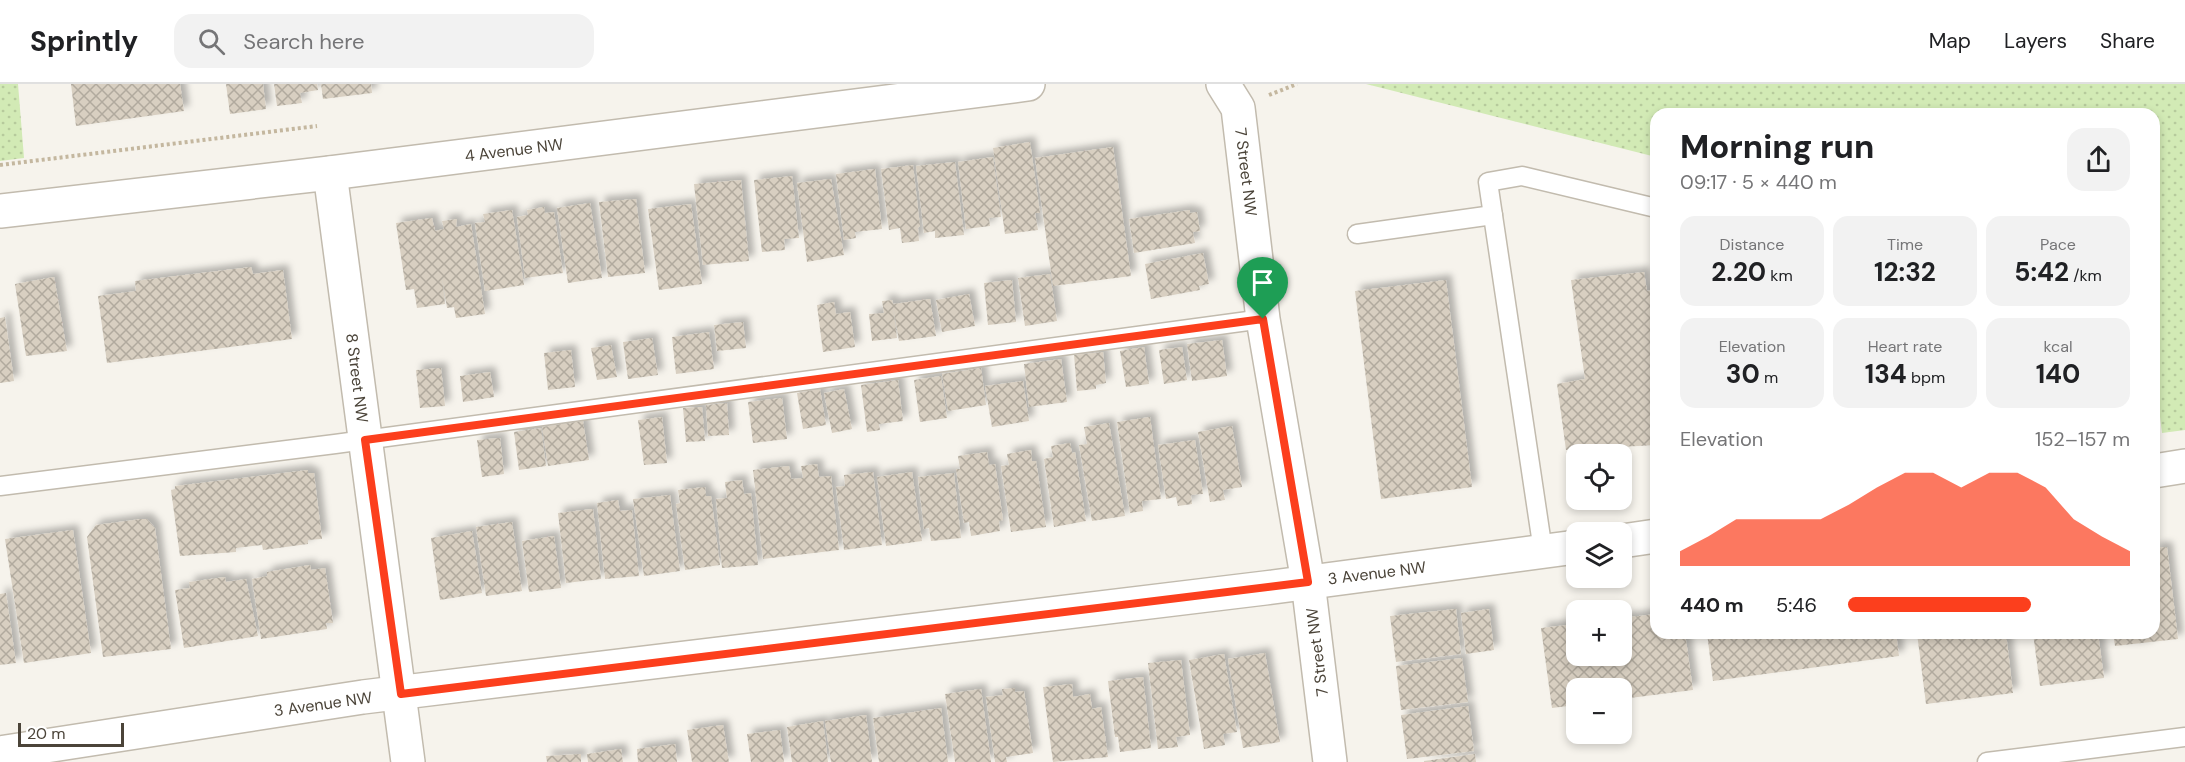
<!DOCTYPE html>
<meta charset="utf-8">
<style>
:root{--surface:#fff;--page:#f2f2f2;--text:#202124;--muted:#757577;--line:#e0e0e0;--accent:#fc3f1d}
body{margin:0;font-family:"DM Sans",sans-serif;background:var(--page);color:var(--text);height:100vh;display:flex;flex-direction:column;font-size:22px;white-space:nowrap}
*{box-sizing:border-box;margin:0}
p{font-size:20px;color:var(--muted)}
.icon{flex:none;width:33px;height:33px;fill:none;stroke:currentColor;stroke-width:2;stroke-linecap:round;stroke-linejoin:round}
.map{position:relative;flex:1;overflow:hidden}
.sheet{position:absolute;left:1650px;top:24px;width:510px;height:531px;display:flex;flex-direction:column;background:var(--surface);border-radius:18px;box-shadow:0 3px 9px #0003}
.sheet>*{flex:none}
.controls{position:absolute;left:1566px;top:360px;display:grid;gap:12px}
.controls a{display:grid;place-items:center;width:66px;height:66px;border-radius:12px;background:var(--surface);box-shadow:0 3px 9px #0003;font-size:30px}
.scale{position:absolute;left:18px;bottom:15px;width:106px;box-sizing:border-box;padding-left:6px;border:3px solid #4b4439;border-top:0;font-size:16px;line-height:21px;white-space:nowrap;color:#4b4439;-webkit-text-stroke:4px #fff;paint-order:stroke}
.pin{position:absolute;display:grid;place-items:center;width:51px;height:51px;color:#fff;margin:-62px -26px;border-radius:50% 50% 50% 0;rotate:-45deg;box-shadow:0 0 6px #0007}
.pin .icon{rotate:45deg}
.round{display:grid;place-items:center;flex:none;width:63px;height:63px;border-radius:18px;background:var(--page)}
.head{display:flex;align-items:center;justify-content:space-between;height:102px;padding:0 30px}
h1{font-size:33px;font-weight:700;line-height:45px}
.figures{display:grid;grid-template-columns:repeat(3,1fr);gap:9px;height:102px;padding:6px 30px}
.figures div{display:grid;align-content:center;border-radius:15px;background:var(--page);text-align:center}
.figures b{font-size:26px;font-weight:700}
.figures small{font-size:16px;font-weight:400}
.figures p{font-size:16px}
.chart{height:168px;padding:12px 30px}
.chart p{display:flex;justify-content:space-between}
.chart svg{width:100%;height:108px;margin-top:6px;fill:var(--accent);opacity:.7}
ul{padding:0 30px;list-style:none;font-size:20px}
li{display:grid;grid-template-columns:96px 72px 1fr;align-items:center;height:45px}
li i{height:15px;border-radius:8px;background:var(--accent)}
header{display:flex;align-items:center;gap:36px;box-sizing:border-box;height:84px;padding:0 30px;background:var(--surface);border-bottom:2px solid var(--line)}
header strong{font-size:28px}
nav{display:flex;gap:33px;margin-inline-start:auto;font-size:21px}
.search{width:420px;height:54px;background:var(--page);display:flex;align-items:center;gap:15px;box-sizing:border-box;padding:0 21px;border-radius:18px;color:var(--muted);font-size:22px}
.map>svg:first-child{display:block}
</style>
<header>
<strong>Sprintly</strong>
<div class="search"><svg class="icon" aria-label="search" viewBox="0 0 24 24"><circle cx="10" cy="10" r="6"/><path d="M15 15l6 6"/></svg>Search here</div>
<nav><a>Map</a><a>Layers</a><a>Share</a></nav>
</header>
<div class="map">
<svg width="2185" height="678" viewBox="0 0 2185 678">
<defs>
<pattern id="grass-dots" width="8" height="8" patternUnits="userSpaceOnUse" patternTransform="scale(1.5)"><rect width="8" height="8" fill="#d2eab5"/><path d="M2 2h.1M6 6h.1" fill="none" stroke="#b6ca9c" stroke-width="1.8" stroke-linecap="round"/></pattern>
<pattern id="building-cross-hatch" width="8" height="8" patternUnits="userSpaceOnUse" patternTransform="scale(1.5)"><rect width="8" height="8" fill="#d8cfc1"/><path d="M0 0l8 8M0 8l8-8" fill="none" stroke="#b1aa9e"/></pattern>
<filter id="shadow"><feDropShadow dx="5.5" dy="-5.5" stdDeviation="3" flood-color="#0004"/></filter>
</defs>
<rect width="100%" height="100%" fill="#f6f3ec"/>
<g fill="url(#grass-dots)">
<path d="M 0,0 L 18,0 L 24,74 L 0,77 Z"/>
<path d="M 1366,0 L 2185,0 L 2185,346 L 2162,349 L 2154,283 L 2154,30 L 1656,30 L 1656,73 Z"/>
</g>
<g fill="url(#building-cross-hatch)" filter="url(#shadow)">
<path d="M 71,0 L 180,0 L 184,27 L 76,42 Z"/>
<path d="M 226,0 L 263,0 L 266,25 L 230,30 Z"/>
<path d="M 274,0 L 317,0 L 318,6 L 300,9 L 302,19 L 277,22 Z"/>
<path d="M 321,0 L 371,0 L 372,9 L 323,15 Z"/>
<path d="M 1030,58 L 1040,129 L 1035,129 L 1038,146 L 1005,150 L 993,64 Z"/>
<path d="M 1113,63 L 1131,192 L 1053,202 L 1035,74 Z"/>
<path d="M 993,73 L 1001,133 L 989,134 L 990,142 L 966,145 L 958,78 Z"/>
<path d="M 955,78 L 964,151 L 935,154 L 935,147 L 924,149 L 916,82 Z"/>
<path d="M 913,81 L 920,142 L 918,144 L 919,157 L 902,159 L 900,144 L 889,146 L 881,85 Z"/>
<path d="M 875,85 L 882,145 L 855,148 L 856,154 L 844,156 L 836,90 Z"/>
<path d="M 792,92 L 799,154 L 784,155 L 785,166 L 762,168 L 754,96 Z"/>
<path d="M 831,95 L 844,171 L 807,178 L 797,99 Z"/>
<path d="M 741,96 L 749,177 L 703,181 L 694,100 Z"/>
<path d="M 636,115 L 645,189 L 608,193 L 599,118 Z"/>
<path d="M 590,119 L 602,194 L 568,199 L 557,124 Z"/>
<path d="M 691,120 L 702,200 L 659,206 L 648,125 Z"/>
<path d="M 544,123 L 545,129 L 554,128 L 563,189 L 525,194 L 517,133 L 528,131 L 527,126 Z"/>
<path d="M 512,126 L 524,201 L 485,207 L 475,139 L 485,138 L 483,130 Z"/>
<path d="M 1190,126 L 1190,129 L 1197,128 L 1200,147 L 1193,148 L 1195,159 L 1134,169 L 1129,135 Z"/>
<path d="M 432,134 L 435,147 L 444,145 L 442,137 L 457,135 L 456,143 L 471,140 L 485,230 L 456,234 L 454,223 L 447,224 L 442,193 L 445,220 L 417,224 L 414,205 L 406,206 L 396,139 Z"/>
<path d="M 1203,169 L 1209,200 L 1199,202 L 1200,206 L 1151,215 L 1145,180 Z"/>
<path d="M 251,183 L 253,190 L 283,186 L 292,255 L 107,279 L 98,212 L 136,207 L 135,197 Z"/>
<path d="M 1644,188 L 1647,207 L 1656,206 L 1656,361 L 1566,366 L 1557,300 L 1585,295 L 1571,196 Z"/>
<path d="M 1050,190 L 1057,237 L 1025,242 L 1018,194 Z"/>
<path d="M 54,193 L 67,267 L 26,272 L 15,200 Z"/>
<path d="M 1012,196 L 1016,238 L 988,241 L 984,199 Z"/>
<path d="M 1446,196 L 1472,403 L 1381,415 L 1355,207 Z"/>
<path d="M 969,210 L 975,242 L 942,248 L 936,216 Z"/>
<path d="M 930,215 L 936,252 L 899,257 L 893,222 L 897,254 L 872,257 L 869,230 L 884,229 L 882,217 L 892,216 L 893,220 Z"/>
<path d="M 834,218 L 836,230 L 850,228 L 855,263 L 823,268 L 817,221 Z"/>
<path d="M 5,233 L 14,297 L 0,299 L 0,234 Z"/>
<path d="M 743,238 L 746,264 L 717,267 L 714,241 Z"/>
<path d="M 709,248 L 714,285 L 676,290 L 672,253 Z"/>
<path d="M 652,254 L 658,291 L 628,295 L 623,258 Z"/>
<path d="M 1222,256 L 1227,292 L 1192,297 L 1187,260 Z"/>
<path d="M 611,261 L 617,293 L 597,296 L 591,264 Z"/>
<path d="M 1144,263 L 1149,300 L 1126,303 L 1120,267 Z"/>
<path d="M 1182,263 L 1187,296 L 1164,300 L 1159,266 Z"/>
<path d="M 571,266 L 575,303 L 548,306 L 544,269 Z"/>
<path d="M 1103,268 L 1106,299 L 1096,301 L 1096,305 L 1077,307 L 1074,271 Z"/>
<path d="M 1061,275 L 1067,318 L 1029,323 L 1024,280 Z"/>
<path d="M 441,284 L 445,322 L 420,324 L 416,286 Z"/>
<path d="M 981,284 L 986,321 L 948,327 L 942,290 Z"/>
<path d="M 490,288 L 494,313 L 463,318 L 460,292 Z"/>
<path d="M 941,292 L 947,334 L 920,338 L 914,296 Z"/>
<path d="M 898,296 L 903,337 L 879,340 L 880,346 L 867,348 L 861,301 Z"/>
<path d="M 1023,297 L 1029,337 L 992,343 L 985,302 Z"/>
<path d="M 820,305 L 826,341 L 803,345 L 797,309 Z"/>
<path d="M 844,305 L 852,345 L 832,349 L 824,309 Z"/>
<path d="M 782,314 L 787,355 L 753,359 L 748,318 Z"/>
<path d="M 727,319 L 729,351 L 708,352 L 706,321 Z"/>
<path d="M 702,323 L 705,357 L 686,358 L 683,324 Z"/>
<path d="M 662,333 L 667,379 L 644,381 L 638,336 Z"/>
<path d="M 1150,333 L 1161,415 L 1142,417 L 1143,427 L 1130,429 L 1117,338 Z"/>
<path d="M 583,337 L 589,376 L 548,382 L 542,343 Z"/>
<path d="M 1109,339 L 1125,432 L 1092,437 L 1079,361 L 1087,360 L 1084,343 Z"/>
<path d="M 1232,342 L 1242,403 L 1223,406 L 1225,416 L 1210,418 L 1198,348 Z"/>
<path d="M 541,344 L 546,382 L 519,386 L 514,348 Z"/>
<path d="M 500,354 L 504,390 L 482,393 L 477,356 Z"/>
<path d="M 1195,356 L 1203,410 L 1191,411 L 1192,420 L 1178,422 L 1176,413 L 1166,415 L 1158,361 Z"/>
<path d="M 1070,359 L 1072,369 L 1075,368 L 1086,437 L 1054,443 L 1044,375 L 1053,373 L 1051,362 Z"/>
<path d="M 1031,366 L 1032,377 L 1036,377 L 1046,443 L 1011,448 L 1001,382 L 1009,381 L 1007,370 Z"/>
<path d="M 987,368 L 989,381 L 995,380 L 1003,436 L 999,437 L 1000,447 L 971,452 L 969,438 L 964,439 L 956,385 L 960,385 L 958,372 Z"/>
<path d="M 817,380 L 819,393 L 831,392 L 839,466 L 763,475 L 753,386 L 789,382 L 791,395 L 803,394 L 801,382 Z"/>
<path d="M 308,386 L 308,389 L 314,389 L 322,455 L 308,456 L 308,460 L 263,466 L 262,461 L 236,464 L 236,468 L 180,472 L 171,406 L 175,405 L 175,402 Z"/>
<path d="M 873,388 L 882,461 L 844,466 L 836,403 L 845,402 L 844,391 Z"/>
<path d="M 912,388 L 922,457 L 886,462 L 877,393 Z"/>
<path d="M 954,389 L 961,454 L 931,457 L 929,444 L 924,445 L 918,393 Z"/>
<path d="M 742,396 L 744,410 L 751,409 L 758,481 L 722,484 L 716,415 L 727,414 L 725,398 Z"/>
<path d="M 705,403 L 706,412 L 711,412 L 720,481 L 685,486 L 676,420 L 680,419 L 678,406 Z"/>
<path d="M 670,411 L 680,487 L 644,492 L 633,415 Z"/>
<path d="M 618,416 L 620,427 L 632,426 L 639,492 L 605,495 L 597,419 Z"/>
<path d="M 593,425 L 601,495 L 566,499 L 558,429 Z"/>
<path d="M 141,435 L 147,435 L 155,444 L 171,565 L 103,573 L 87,453 L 96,441 Z"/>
<path d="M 512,438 L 522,507 L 486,512 L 476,443 Z"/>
<path d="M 73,446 L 91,569 L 24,579 L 5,455 Z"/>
<path d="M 472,447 L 482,509 L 440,516 L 431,454 Z"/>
<path d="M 554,452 L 561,504 L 529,508 L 522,457 Z"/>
<path d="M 2167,463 L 2178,555 L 2115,562 L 2113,549 L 2154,549 L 2154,464 Z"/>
<path d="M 310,481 L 311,486 L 325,484 L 333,539 L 326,539 L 327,545 L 261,555 L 252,495 L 267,492 L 267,488 Z"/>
<path d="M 225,493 L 226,498 L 246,495 L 258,552 L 184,564 L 175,506 L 190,504 L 189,498 Z"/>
<path d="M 6,509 L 16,579 L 0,581 L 0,510 Z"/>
<path d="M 1456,525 L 1461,570 L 1396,578 L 1390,532 Z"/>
<path d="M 1489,525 L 1494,566 L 1466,570 L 1461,529 Z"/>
<path d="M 1656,530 L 1656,549 L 1685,549 L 1693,606 L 1622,615 L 1622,604 L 1576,604 L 1576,621 L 1552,624 L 1541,544 L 1576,540 L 1576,572 L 1622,572 L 1622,534 Z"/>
<path d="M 1707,549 L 1896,549 L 1899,572 L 1713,597 Z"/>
<path d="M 1917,549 L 2006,549 L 2013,609 L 1926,620 Z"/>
<path d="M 2033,549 L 2098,549 L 2104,594 L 2040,602 Z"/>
<path d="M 1265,569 L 1280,658 L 1243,664 L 1228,575 Z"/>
<path d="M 1224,570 L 1237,648 L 1223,650 L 1225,661 L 1204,665 L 1189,576 Z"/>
<path d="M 1462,574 L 1468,618 L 1401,626 L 1396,582 Z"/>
<path d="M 1181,576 L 1190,651 L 1176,653 L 1178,663 L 1158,665 L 1148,579 Z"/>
<path d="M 1143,593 L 1151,664 L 1120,668 L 1118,653 L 1115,653 L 1108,597 Z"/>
<path d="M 1072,600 L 1073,613 L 1090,610 L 1092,625 L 1101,623 L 1108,673 L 1053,678 L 1043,603 Z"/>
<path d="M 1015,604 L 1015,608 L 1024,607 L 1033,669 L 1006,673 L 1007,678 L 995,678 L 986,613 L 1003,611 L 1002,605 Z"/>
<path d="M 981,605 L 991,678 L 955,678 L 945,610 Z"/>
<path d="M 1468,622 L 1474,667 L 1407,675 L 1401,631 Z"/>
<path d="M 941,624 L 948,678 L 879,678 L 873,634 Z"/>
<path d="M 866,631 L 872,678 L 831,678 L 825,637 Z"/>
<path d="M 823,637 L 828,678 L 792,678 L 787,643 Z"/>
<path d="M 723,641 L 729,678 L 692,678 L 687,646 Z"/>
<path d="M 780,646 L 784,678 L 751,678 L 747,650 Z"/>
<path d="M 675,660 L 677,678 L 638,678 L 637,665 Z"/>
<path d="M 621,665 L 623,678 L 588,678 L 587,670 Z"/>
<path d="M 581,670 L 581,678 L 547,678 L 546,672 Z"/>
<path d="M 1475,670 L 1476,678 L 1424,678 L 1424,677 Z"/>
</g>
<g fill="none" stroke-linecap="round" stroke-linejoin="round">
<g stroke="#c2bbae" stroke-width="21">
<g id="lane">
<path d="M 1357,150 L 1493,131"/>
<path d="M 0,402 L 335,360 L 1263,235"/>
<path d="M 1543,467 L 1488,98 L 1522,92 L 1656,124"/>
<path d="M 1987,678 L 2185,653"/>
</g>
</g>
<g stroke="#c2bbae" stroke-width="36">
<g id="street">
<path d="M 1223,0 L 1238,24 L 1263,235 L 1308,498 L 1330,678"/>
<path d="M 330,89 L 408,678"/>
<path d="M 0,127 L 330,89 L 1028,0"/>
<path d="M 2154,387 L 2185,382"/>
<path d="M 1622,457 L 1656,452"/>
<path d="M 0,669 L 363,613 L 1265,504 L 1576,463"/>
</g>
</g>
<g stroke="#c4b79f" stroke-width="4" stroke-dasharray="3 3" stroke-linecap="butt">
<path d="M 1269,11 L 1297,0"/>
<path d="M 0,81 L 317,42"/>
</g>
<use href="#lane" stroke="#fff" stroke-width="18"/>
<use href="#street" stroke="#fff" stroke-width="33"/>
</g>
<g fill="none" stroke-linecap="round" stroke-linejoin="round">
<g stroke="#fff" stroke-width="12">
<path id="route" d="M 1263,235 L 1308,498 L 401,610 L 365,356 Z"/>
</g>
<use href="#route" stroke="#fc3f1d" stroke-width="8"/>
</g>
<g text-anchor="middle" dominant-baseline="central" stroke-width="6" stroke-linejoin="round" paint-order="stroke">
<g font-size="16" fill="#4b4439" stroke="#fff">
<text transform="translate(514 66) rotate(-7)">4 Avenue NW</text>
<text transform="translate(1246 88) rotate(83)">7 Street NW</text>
<text transform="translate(357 294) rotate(83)">8 Street NW</text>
<text transform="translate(1377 489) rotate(-7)">3 Avenue NW</text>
<text transform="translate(1317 568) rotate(-97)">7 Street NW</text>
<text transform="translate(323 620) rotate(-8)">3 Avenue NW</text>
</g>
</g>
</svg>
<div class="controls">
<a><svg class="icon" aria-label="locate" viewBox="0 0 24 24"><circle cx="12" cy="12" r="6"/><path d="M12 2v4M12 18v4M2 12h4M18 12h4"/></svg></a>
<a><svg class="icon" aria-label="layers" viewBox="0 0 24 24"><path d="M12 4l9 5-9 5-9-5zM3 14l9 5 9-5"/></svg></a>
<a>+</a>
<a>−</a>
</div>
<div class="scale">20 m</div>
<div class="pin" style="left:1263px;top:235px;background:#1e9e55"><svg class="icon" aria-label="arrive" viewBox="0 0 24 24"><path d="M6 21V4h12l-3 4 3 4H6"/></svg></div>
<section class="sheet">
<div class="head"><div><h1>Morning run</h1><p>09:17 · 5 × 440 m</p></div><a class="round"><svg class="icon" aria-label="share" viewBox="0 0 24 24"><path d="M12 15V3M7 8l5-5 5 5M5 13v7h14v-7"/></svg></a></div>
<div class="figures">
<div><p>Distance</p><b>2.20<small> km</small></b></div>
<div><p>Time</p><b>12:32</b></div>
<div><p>Pace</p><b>5:42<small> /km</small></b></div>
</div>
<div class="figures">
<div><p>Elevation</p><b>30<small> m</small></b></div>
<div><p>Heart rate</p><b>134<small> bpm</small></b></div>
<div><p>kcal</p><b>140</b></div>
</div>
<div class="chart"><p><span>Elevation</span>152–157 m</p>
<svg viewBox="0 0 160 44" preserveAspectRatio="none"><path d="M0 44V38L10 32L20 25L30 25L40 25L50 25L60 19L70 12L80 6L90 6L100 12L110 6L120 6L130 12L140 25L150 32L160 38V44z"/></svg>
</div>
<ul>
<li><b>440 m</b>5:46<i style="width:65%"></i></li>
</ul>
</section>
</div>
